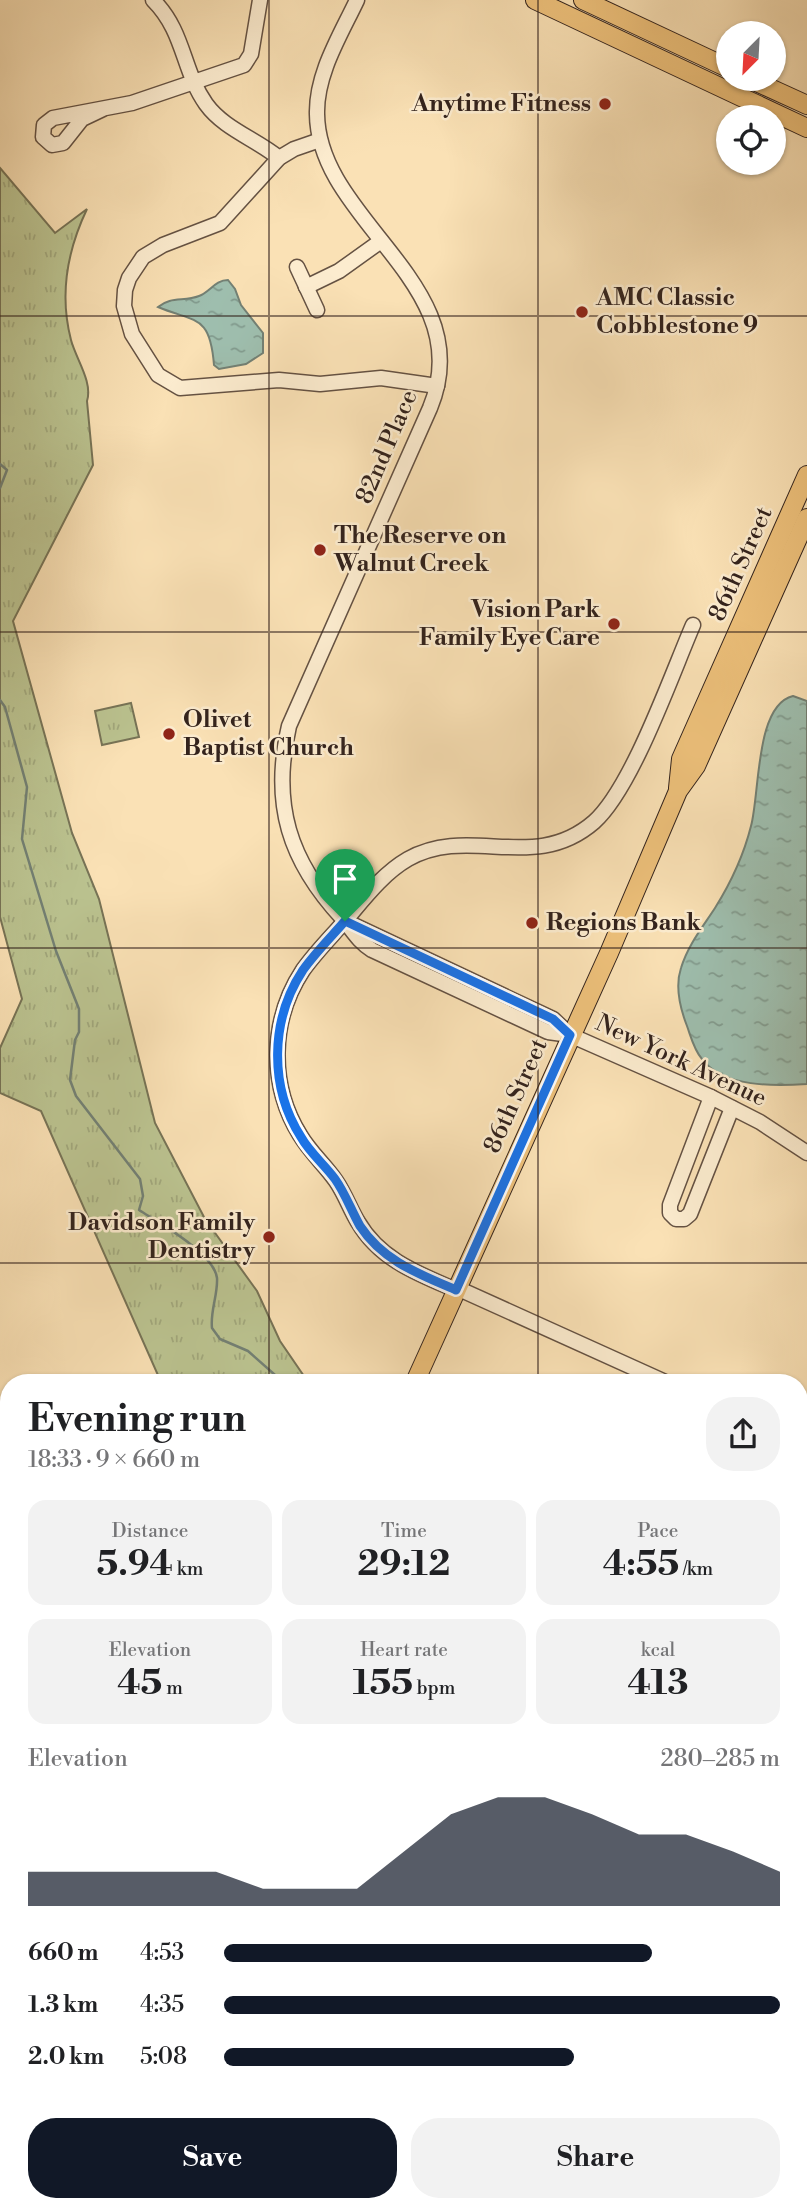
<!DOCTYPE html>
<meta charset="utf-8">
<style>
:root{--surface:#fff;--page:#f2f2f2;--text:#202124;--muted:#757577;--accent:#111827}
body{margin:0;font-family:"Libre Bodoni",serif;background:var(--page);color:var(--text);height:100vh;display:flex;flex-direction:column;font-size:26px;white-space:nowrap}
*{box-sizing:border-box;margin:0}
p{font-size:23px;color:var(--muted)}
.icon{flex:none;width:38px;height:38px;fill:none;stroke:currentColor;stroke-width:2;stroke-linecap:round;stroke-linejoin:round}
.map{position:relative;flex:1;overflow:hidden}
.side{position:absolute;left:0px;top:1374px;width:808px;height:838px;display:flex;flex-direction:column;background:var(--surface);border-radius:28px 28px 0 0;box-shadow:0 2px 5px #0004}
.side>*{flex:none}
.needle{width:46px;rotate:204deg}
.tools{position:absolute;left:716px;top:21px;display:grid;gap:14px}
.tools a{display:grid;place-items:center;width:70px;height:70px;border-radius:50%;background:var(--surface);box-shadow:0 2px 5px #0004;font-size:35px}
.pin{position:absolute;display:grid;place-items:center;width:60px;height:60px;color:#fff;margin:-72px -30px;border-radius:50% 50% 50% 0;rotate:-45deg;box-shadow:0 0 7px #0007}
.pin .icon{rotate:45deg}
.round{display:grid;place-items:center;flex:none;width:74px;height:74px;border-radius:28px;background:var(--page)}
.summary{display:flex;align-items:center;justify-content:space-between;height:119px;padding:0 28px}
h1{font-size:38px;font-weight:700;line-height:52px}
.figures{display:grid;grid-template-columns:repeat(3,1fr);gap:10px;height:119px;padding:7px 28px}
.figures div{display:grid;align-content:center;border-radius:18px;background:var(--page);text-align:center}
.figures b{font-size:35px;font-weight:700}
.figures small{font-size:19px;font-weight:400}
.figures p{font-size:19px}
.chart{height:196px;padding:14px 28px}
.chart p{display:flex;justify-content:space-between}
.chart svg{width:100%;height:126px;margin-top:7px;fill:var(--accent);opacity:.7}
.button{display:flex;gap:14px;margin-top:auto;padding:14px 28px}
.button a{flex:1;height:80px;border-radius:28px;background:var(--accent);color:#fff;font-size:28px;font-weight:700;line-height:80px;text-align:center}
.button a+a{background:var(--page);color:var(--text)}
ul{padding:0 28px;list-style:none;font-size:23px}
li{display:grid;grid-template-columns:112px 84px 1fr;align-items:center;height:52px}
li i{height:18px;border-radius:9px;background:var(--accent)}
.map>svg:first-child{display:block}
</style>
<div class="map">
<svg width="807" height="2211" viewBox="0 0 807 2211">
<defs>
<pattern id="park-tufts" width="24" height="20" patternUnits="userSpaceOnUse" patternTransform="scale(1.75)"><rect width="24" height="20" fill="#bbc390"/><path d="M3 7l-1-3M5 7V3M7 7l1-3M15 17l-1-3M17 17v-4M19 17l1-3" fill="none" stroke="#a1a77c"/></pattern>
<pattern id="water-ripples" width="26" height="14" patternUnits="userSpaceOnUse" patternTransform="scale(1.75)"><rect width="26" height="14" fill="#9ebeae"/><path d="M2 4q2-2 4 0t4 0M15 11q2-2 4 0t4 0" fill="none" stroke="#819a8d"/></pattern>
</defs>
<rect width="100%" height="100%" fill="#fae1b5"/>
<filter id="stains"><feTurbulence type="fractalNoise" baseFrequency=".00286" numOctaves="4"/><feColorMatrix values="0 0 0 0 .2 0 0 0 0 .09 0 0 0 0 .02 0 0 0 .5 -.17"/></filter>
<radialGradient id="worn" r=".72"><stop offset=".6" stop-color="#630" stop-opacity="0"/><stop offset="1" stop-color="#630" stop-opacity=".3"/></radialGradient>
<g fill="url(#park-tufts)" stroke="#777356" stroke-width="2">
<path d="M 0,168 L 55,233 L 87,209 C 67,251 59,294 71,340 C 76,359 93,382 87,401 L 93,465 L 13,621 L 72,833 L 99,899 L 155,1123 L 205,1219 L 257,1291 L 280,1341 L 308,1382 L 161,1382 L 41,1111 L 0,1093 L 0,1048 L 22,999 L 0,917 Z"/>
<path d="M 131,703 L 139,737 L 102,745 L 95,711 Z"/>
<path d="M 800,2098 L 807,2101 L 807,2211 L 75,2211 L 79,2203 L 800,2203 Z"/>
</g>
<g fill="url(#water-ripples)" stroke="#738074" stroke-width="2">
<path d="M 228,280 L 235,289 L 241,305 L 263,333 L 263,353 L 246,364 L 219,369 L 214,365 C 210,314 196,323 158,307 C 171,296 184,302 199,296 C 210,292 215,280 228,280 Z"/>
<path d="M 793,696 L 807,701 L 807,1084 C 775,1086 724,1088 702,1059 C 694,1050 691,1037 687,1026 C 680,1008 675,986 681,968 C 688,945 702,928 715,908 C 730,884 744,854 751,826 C 760,793 755,705 793,696 Z"/>
</g>
<g fill="none" stroke-linecap="round" stroke-linejoin="round">
<g stroke="#738074" stroke-width="2.5">
<path d="M 0,464 L 7,470 L 0,488"/>
<path d="M 0,700 L 5,707 L 27,787 L 22,839 L 56,951 L 79,1009 L 79,1032 L 75,1040 L 70,1080 L 76,1096 L 140,1179 L 143,1196 L 139,1210 C 159,1223 214,1253 217,1278 C 218,1295 210,1311 212,1328 L 220,1339 L 248,1351 L 283,1382"/>
<path d="M 579,2211 L 579,2203"/>
</g>
<g stroke="#655243" stroke-width="17">
<g id="minor">
<path d="M 153,0 C 185,32 182,70 206,104 C 224,129 256,139 279,158"/>
<path d="M 357,0 C 340,36 316,74 317,114 C 318,222 481,285 430,408 L 289,726 C 271,804 289,861 343,919 C 353,931 358,941 372,950 L 548,1032 L 570,1035 L 711,1097 L 760,1122 L 807,1153"/>
<path d="M 103,109 L 82,119 L 63,143 L 52,145 L 43,137 L 44,125 L 53,118 L 132,103 L 244,65 L 251,54 L 260,0"/>
<path d="M 320,140 L 294,149 L 279,158 L 220,223 L 163,245 L 143,257 L 129,278 L 125,290 L 124,306 L 132,334 L 158,375 L 180,388 L 279,380 L 320,384 L 381,378 L 437,386"/>
<path d="M 297,267 L 317,310"/>
<path d="M 306,287 L 339,271 L 381,241"/>
<path d="M 345,921 L 553,1019 L 570,1035"/>
<path d="M 711,1097 L 670,1205 L 670,1213 L 676,1219 L 684,1219 L 690,1214 L 732,1108"/>
<path d="M 457,1288 L 665,1382"/>
<path d="M 456,1290 C 419,1274 380,1260 358,1222 C 350,1209 345,1194 336,1181 C 325,1165 310,1152 300,1135 C 269,1085 270,1020 303,970 C 315,953 330,938 344,922 C 363,900 382,874 408,859 C 470,824 534,874 594,822 C 632,788 671,676 693,625"/>
<path d="M 800,1444 L 807,1447"/>
<path d="M 800,1623 L 807,1626"/>
<path d="M 0,1757 L 9,1761"/>
<path d="M 800,1818 L 807,1802"/>
<path d="M 800,1848 L 807,1851"/>
</g>
</g>
<g stroke="#33231d" stroke-width="20">
<g id="major">
<path d="M 535,0 L 807,128"/>
<path d="M 583,0 L 728,68"/>
<path d="M 750,79 L 807,105"/>
<path d="M 678,788 L 681,759 L 807,475"/>
<path d="M 415,1382 L 609,953 L 678,791 L 696,766 L 807,518"/>
<path d="M 41,2211 L 44,2203"/>
<path d="M 63,2211 L 66,2203"/>
</g>
</g>
<use href="#minor" stroke="#fceccf" stroke-width="14"/>
<use href="#major" stroke="#edc07a" stroke-width="18"/>
</g>
<g fill="none" stroke-linecap="round" stroke-linejoin="round">
<g stroke="#fff" stroke-width="14">
<path id="route" d="M 345,921 L 553,1019 L 570,1035 L 456,1290 C 419,1274 383,1261 360,1226 C 351,1210 345,1193 335,1179 C 324,1164 310,1153 301,1137 C 269,1087 270,1020 303,970 C 315,953 331,937 345,921 Z"/>
</g>
<use href="#route" stroke="#1a73e8" stroke-width="9"/>
</g>
<path fill="none" stroke="#33231d" stroke-width="2" stroke-opacity="0.55" d="M 269,0 L 269,1382M 538,0 L 538,1382M 0,316 L 807,316M 0,632 L 807,632M 0,948 L 807,948M 0,1263 L 807,1263M 0,1579 L 9,1579M 800,1579 L 807,1579M 0,1895 L 9,1895M 800,1895 L 807,1895M 269,2203 L 269,2211M 538,2203 L 538,2211"/>
<g fill="#8f2418" stroke="#fceccf" stroke-width="2.5">
<circle cx="605" cy="104" r="7"/>
<circle cx="582" cy="312" r="7"/>
<circle cx="320" cy="550" r="7"/>
<circle cx="614" cy="624" r="7"/>
<circle cx="169" cy="734" r="7"/>
<circle cx="532" cy="923" r="7"/>
<circle cx="269" cy="1237" r="7"/>
</g>
<g text-anchor="middle" dominant-baseline="central" stroke-width="5" stroke-linejoin="round" paint-order="stroke">
<g font-size="24" font-weight="bold" fill="#33231d" stroke="#fceccf" text-anchor="start">
<text x="591" y="104" text-anchor="end">Anytime Fitness</text>
<text x="596" y="298">AMC Classic<tspan x="596" dy="28">Cobblestone 9</tspan></text>
<text x="334" y="536">The Reserve on<tspan x="334" dy="28">Walnut Creek</tspan></text>
<text x="600" y="610" text-anchor="end">Vision Park<tspan x="600" dy="28">Family Eye Care</tspan></text>
<text x="183" y="720">Olivet<tspan x="183" dy="28">Baptist Church</tspan></text>
<text x="546" y="923">Regions Bank</text>
<text x="255" y="1223" text-anchor="end">Davidson Family<tspan x="255" dy="28">Dentistry</tspan></text>
</g>
<g font-size="24" fill="#33231d" stroke="#fceccf">
<text transform="translate(387 447) rotate(-67)">82nd Place</text>
<text transform="translate(741 564) rotate(-66)">86th Street</text>
<text transform="translate(681 1061) rotate(25)">New York Avenue</text>
<text transform="translate(516 1096) rotate(-66)">86th Street</text>
</g>
</g>
<rect width="100%" height="100%" filter="url(#stains)"/>
<rect width="100%" height="100%" fill="url(#worn)"/>
</svg>
<div class="tools">
<a><svg class="needle" viewBox="-14 -14 28 28"><path d="M0-13l5 13h-10z" fill="#e53935"/><path d="M0 13l5-13h-10z" fill="#757577"/></svg></a>
<a><svg class="icon" aria-label="locate" viewBox="0 0 24 24"><circle cx="12" cy="12" r="6"/><path d="M12 2v4M12 18v4M2 12h4M18 12h4"/></svg></a>
</div>
<div class="pin" style="left:345px;top:921px;background:#1e9e55"><svg class="icon" aria-label="arrive" viewBox="0 0 24 24"><path d="M6 21V4h12l-3 4 3 4H6"/></svg></div>
<section class="side">
<div class="summary"><div><h1>Evening run</h1><p>18:33 · 9 × 660 m</p></div><a class="round"><svg class="icon" aria-label="share" viewBox="0 0 24 24"><path d="M12 15V3M7 8l5-5 5 5M5 13v7h14v-7"/></svg></a></div>
<div class="figures">
<div><p>Distance</p><b>5.94<small> km</small></b></div>
<div><p>Time</p><b>29:12</b></div>
<div><p>Pace</p><b>4:55<small> /km</small></b></div>
</div>
<div class="figures">
<div><p>Elevation</p><b>45<small> m</small></b></div>
<div><p>Heart rate</p><b>155<small> bpm</small></b></div>
<div><p>kcal</p><b>413</b></div>
</div>
<div class="chart"><p><span>Elevation</span>280–285 m</p>
<svg viewBox="0 0 160 44" preserveAspectRatio="none"><path d="M0 44V32L10 32L20 32L30 32L40 32L50 38L60 38L70 38L80 25L90 12L100 6L110 6L120 12L130 19L140 19L150 25L160 32V44z"/></svg>
</div>
<ul>
<li><b>660 m</b>4:53<i style="width:77%"></i></li>
<li><b>1.3 km</b>4:35<i style="width:100%"></i></li>
<li><b>2.0 km</b>5:08<i style="width:63%"></i></li>
</ul>
<div class="button"><a>Save</a><a>Share</a></div>
</section>
</div>
